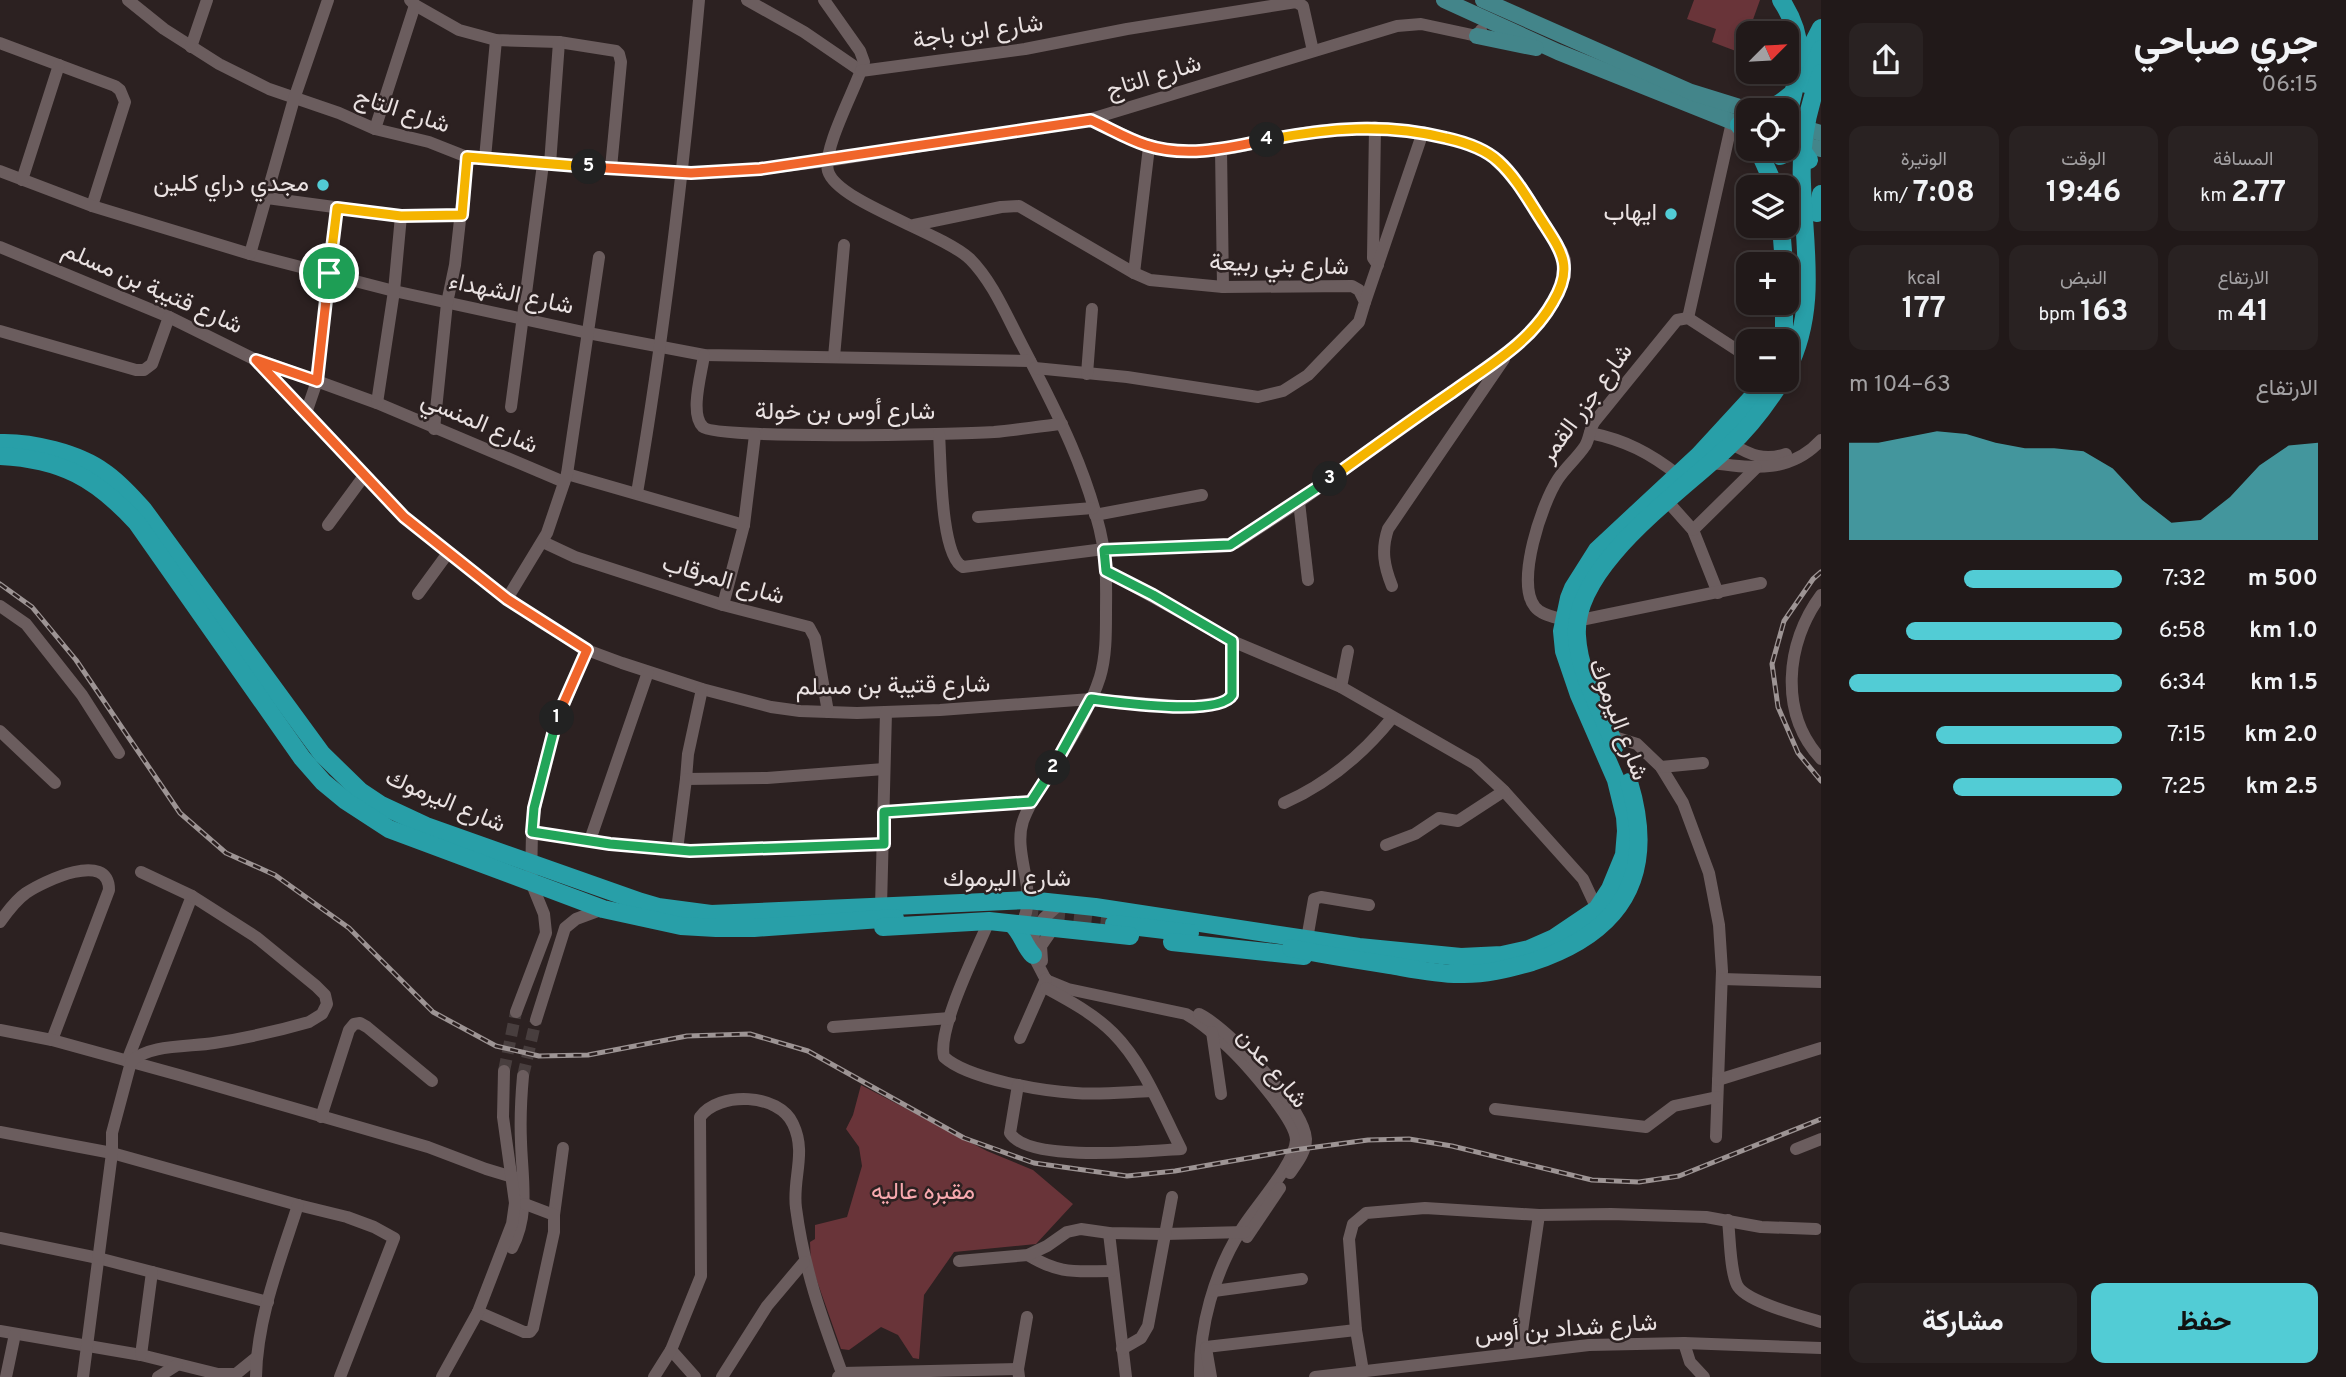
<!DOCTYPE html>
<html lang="ar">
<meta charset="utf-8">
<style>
:root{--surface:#211919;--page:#292222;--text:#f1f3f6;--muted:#a2a0a2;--line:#3e3838;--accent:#52ccd5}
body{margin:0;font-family:Overpass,Vazirmatn,sans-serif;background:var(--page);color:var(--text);direction:rtl;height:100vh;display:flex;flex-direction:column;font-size:26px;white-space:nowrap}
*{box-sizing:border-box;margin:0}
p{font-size:23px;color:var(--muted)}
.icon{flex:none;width:38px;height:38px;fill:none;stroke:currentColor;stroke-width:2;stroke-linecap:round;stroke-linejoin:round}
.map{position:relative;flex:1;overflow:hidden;direction:ltr}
.sheet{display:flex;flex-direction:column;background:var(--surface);width:525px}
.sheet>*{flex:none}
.needle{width:46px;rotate:66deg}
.tools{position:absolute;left:1736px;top:21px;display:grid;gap:14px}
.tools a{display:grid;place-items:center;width:63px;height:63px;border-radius:14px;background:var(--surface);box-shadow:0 4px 10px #0003,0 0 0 2px var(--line);font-size:35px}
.pin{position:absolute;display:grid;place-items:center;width:60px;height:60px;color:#fff;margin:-30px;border:4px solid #fff;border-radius:50%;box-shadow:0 2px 7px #0007}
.km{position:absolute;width:35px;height:35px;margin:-18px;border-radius:50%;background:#222;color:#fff;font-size:19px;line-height:35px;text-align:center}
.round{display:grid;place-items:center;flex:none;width:74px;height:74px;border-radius:14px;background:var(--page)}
.overview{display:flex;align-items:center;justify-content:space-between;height:119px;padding:0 28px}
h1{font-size:38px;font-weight:700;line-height:52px}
.stats{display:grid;grid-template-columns:repeat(3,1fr);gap:10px;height:119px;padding:7px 28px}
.stats div{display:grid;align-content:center;border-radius:14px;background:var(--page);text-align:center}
.stats b{font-size:30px;font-weight:700}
.stats small{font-size:19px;font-weight:400}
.stats p{font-size:19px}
.chart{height:196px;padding:14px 28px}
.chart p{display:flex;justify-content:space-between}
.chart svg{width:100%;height:126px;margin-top:7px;fill:var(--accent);opacity:.7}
.cta{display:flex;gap:14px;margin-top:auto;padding:14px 28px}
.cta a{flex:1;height:80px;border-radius:14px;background:var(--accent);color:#111;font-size:28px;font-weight:700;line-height:80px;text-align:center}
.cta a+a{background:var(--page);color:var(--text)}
ul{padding:0 28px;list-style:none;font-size:23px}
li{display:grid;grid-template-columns:112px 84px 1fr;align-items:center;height:52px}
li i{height:18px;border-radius:9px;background:var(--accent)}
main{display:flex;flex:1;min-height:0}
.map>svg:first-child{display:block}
</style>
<main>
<section class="sheet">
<div class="overview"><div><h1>جري صباحي</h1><p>06:15</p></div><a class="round"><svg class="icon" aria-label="share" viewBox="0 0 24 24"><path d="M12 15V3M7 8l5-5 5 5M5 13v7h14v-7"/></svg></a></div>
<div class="stats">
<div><p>المسافة</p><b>2.77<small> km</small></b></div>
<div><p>الوقت</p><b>19:46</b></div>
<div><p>الوتيرة</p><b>7:08<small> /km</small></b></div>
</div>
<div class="stats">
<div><p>الارتفاع</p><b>41<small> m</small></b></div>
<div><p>النبض</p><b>163<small> bpm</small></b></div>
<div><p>kcal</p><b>177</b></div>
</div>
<div class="chart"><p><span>الارتفاع</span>63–104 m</p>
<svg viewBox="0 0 160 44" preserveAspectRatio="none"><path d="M0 44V10L10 10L20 8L30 6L40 7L50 10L60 12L70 12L80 13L90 19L100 30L110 38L120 37L130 29L140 18L150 11L160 10V44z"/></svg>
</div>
<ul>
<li><b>500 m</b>7:32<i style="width:58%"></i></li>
<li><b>1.0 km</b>6:58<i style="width:79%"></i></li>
<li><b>1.5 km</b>6:34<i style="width:100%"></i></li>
<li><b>2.0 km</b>7:15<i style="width:68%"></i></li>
<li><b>2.5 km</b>7:25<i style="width:62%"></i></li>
</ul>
<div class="cta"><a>حفظ</a><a>مشاركة</a></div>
</section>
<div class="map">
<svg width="1821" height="1377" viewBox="0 0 1821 1377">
<rect width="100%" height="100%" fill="#2c2121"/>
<g fill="#693439">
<path d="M 1694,0 L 1760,0 L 1741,53 L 1712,42 L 1716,29 L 1687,19 Z"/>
<path d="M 861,1085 L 987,1151 L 1033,1170 L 1073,1204 L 1036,1244 L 954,1252 L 924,1295 L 919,1359 L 913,1358 L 898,1335 L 881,1327 L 849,1350 L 841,1349 L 811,1264 L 810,1242 L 815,1239 L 815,1225 L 847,1217 L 862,1166 L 859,1147 L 846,1129 L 853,1115 Z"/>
</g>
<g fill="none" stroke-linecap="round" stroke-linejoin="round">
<g stroke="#483e3e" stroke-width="12" stroke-dasharray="12 6" stroke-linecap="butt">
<path d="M 504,1071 L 516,1012"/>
<path d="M 523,1076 L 536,1020"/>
</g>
<path stroke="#483e3e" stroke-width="18" stroke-dasharray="18 9" stroke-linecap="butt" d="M 1020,913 L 1114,924"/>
<g stroke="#6b5d5e" stroke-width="12">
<path d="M 128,0 L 164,29 L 219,64 L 269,89 L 339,113 L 375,129 L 429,142 L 467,157 L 550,164 L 691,173 L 760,169 L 827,161 L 1091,119 L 1397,26 L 1421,24 L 1477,36 L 1481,30"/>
<path d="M 410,0 L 415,5 L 459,30 L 496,40 L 559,42 L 616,51 L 619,54 L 621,62 L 611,168"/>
<path d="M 747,0 L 804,32 L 861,71"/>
<path d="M 824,0 L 860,51 L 864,62 C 857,86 822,149 828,171 C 837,202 941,232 970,259 C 993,282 1007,317 1022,345 C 1056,410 1091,477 1104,550 C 1107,571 1106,593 1106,614 C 1106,634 1106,657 1100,677 C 1090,708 1072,739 1054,766 C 1043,784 1030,801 1023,821 C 1012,855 1040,894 1021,924"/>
<path d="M 0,43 L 115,86 L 120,90 L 125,102 L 92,206"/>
<path d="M 191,47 L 207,0"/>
<path d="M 861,71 L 1025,49 L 1127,29 L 1296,2 L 1303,6 L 1313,51"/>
<path d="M 1375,127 L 1373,258 L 1378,265"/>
<path d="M 375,129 L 415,5"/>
<path d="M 1221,149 L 1223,287"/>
<path d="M 485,158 L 496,40"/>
<path d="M 550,164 L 559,42"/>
<path d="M 0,171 L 92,206 L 250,254 L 394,291 L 588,333 L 704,355 L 1030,361"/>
<path d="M 22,180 L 59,65"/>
<path d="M 267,198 L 401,216 L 462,215"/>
<path d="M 914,225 L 1001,207 L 1019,206 L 1134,273 L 1150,280 L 1223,287 L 1352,286 L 1359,290 L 1365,302 L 1359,322 L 1308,375 L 1283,391 L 1258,397 L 1127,377 L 1035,368"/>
<path d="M 0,247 L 169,317 L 256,360 L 404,517 L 448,553 L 539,621 L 587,650 L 622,663 L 702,689 L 771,707 L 800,711 L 857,713 L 940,710 L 1091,699 L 1188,707 L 1223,702 L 1231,697 L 1232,641"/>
<path d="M 250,254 L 294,99 L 328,0"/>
<path d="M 1134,273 L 1149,147"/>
<path d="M 1365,302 L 1423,132"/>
<path d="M 1688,318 L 1732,122"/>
<path d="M 0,331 L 136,370 L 144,370 L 152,364 L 169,317"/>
<path d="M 704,355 C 702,372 689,414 703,427 C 716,440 960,434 994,432 C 1017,430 1040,426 1062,424"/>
<path d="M 834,357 L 844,245"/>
<path d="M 259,360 L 377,403 L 564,482"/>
<path d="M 1087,374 L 1092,309"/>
<path d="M 377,403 L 394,291 L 401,216"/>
<path d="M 511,407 L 543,164"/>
<path d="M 306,413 L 317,381 L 337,208"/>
<path d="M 434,429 L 447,303 L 455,265 L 467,157"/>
<path d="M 1590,433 C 1625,440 1650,453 1678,475"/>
<path d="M 939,434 C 941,459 940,556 963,567 L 1104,549 L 1224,546 L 1236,543 L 1299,502 L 1508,353 L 1543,319 L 1557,295 L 1565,276 L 1565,260 L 1562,252 C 1543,223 1523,183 1498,160 C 1482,147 1459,141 1439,136 C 1400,127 1357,125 1317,131 C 1277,136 1237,151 1196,152 C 1157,153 1125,136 1091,119"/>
<path d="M 1732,444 C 1750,455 1764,461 1786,454"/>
<path d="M 1712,463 C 1752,468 1790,474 1821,440"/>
<path d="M 567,474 L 744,525"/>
<path d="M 637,493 C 665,330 684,165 699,0"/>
<path d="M 1299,502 L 1308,580"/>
<path d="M 1668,502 L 1693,530 L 1718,593"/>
<path d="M 1095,515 L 1202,495"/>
<path d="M 978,517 L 1093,508"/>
<path d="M 328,525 L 364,476"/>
<path d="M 1693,530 L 1756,468"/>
<path d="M 543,542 L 575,557 L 723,605 L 809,627 L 815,638 L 828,712"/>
<path d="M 1106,571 L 1232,641 L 1341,687 L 1475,764 L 1504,791 L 1583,879 L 1597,909"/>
<path d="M 1392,586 C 1384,566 1381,550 1388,529 L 1504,359"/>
<path d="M 418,594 L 448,553"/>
<path d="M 1821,595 C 1785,643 1779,714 1821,759"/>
<path d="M 507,599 L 547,533 L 567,474 L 599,257"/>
<path d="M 723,605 L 744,525 L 755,435"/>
<path d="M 0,606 L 26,624 L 82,695 L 119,753"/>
<path d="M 1564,620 C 1555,617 1541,615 1535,607 C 1515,583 1542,503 1558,479 C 1566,467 1577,458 1585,446 C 1590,438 1589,429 1595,421 L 1677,320 L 1688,318 L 1748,357"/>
<path d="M 1576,621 L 1761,583"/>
<path d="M 1341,687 L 1348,651"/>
<path d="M 702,689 L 688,754 L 686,779 L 767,778 L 884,769"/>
<path d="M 0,731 L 55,783"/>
<path d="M 1611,736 L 1637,744 L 1661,767 L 1683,803 L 1709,873 L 1719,925 L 1722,971 L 1716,1137"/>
<path d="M 1661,767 L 1703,763"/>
<path d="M 1284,803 C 1327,784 1363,754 1392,718"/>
<path d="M 884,812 L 1031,802"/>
<path d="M 532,832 C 538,767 561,709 587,650"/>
<path d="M 590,840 L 648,672"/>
<path d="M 1386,845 L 1415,834 L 1439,818 L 1458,821 L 1504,791"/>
<path d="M 677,850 L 686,779"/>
<path d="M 1061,903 L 1044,918 L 1034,932 L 1033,955 L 1046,980 L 1068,989 L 1186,1014 C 1200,1022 1212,1032 1224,1043 C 1241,1058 1296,1119 1296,1140 C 1295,1164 1254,1208 1241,1230 C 1214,1273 1199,1327 1200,1377"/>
<path d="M 881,907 L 886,712"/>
<path d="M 989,921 C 977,950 937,1029 944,1057 C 968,1079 1042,1091 1075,1093 C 1100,1095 1126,1092 1152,1091"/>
<path d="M 0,922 C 7,912 16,900 26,893 C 44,881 109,850 109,890 L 52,1040"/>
<path d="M 1307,939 L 1314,899 L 1321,897 L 1369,905"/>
<path d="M 1042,961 L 1041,946 L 1054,927"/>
<path d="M 1722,979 L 1821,982"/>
<path d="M 516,1012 L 546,933 L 544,914 L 531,882 L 532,832 L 610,844 L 690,851 L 884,844"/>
<path d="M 1199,1014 C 1228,1028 1304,1107 1306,1139 C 1306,1152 1297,1163 1290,1173"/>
<path d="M 536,1020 L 565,928 L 576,919 L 603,909"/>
<path d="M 833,1027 L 950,1018"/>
<path d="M 0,1030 L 52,1040 L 179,1075 L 428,1147 L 486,1169 L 523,1180"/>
<path d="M 1212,1032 L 1221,1094"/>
<path d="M 1020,1038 L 1046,979"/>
<path d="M 127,1061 L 192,896"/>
<path d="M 1718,1080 L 1821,1048"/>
<path d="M 1018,1085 L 1010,1133 C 1028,1163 1147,1151 1181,1149 C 1161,1110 1144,1064 1113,1033 C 1094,1014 1070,1001 1046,988"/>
<path d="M 1495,1109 L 1646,1127 L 1674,1106 L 1717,1097"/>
<path d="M 321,1117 L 349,1030 L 354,1024 L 360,1023 L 367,1027 L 432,1081"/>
<path d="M 0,1132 L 112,1153 L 298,1205 L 347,1217 L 374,1227 L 394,1238 L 340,1377"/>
<path d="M 1796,1149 L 1821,1139"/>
<path d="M 554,1215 L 563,1148"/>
<path d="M 1728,1220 C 1730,1238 1730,1270 1737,1285 C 1745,1302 1802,1316 1821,1322"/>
<path d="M 1109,1233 L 1126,1377"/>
<path d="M 1247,1237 L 1280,1188"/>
<path d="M 0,1238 L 98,1258 L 268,1302"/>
<path d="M 512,1248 C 530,1214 522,1178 521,1142 C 520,1120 521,1098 523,1076"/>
<path d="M 1028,1255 C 1061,1275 1075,1271 1112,1271"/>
<path d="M 959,1261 L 1028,1255 L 1047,1246 L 1067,1232 L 1081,1229 L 1109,1233 L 1165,1234 L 1245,1232"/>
<path d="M 1214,1291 L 1302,1279"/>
<path d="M 478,1312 L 524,1332 L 530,1332 L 533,1328 L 554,1232 L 554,1215 L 525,1204"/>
<path d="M 0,1331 L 141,1355 L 218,1374 L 236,1374 L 257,1357"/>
<path d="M 1684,1343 L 1690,1362 L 1704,1377"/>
<path d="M 1206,1347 L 1356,1330"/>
<path d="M 1206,1348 L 1211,1377"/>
<path d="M 1122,1349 L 1141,1338 L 1148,1326 L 1172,1197"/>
<path d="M 671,1350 L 695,1377"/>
<path d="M 1519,1352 L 1539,1215"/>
<path d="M 141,1355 L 152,1272"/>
<path d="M 1363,1371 L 1356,1330 L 1349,1239 L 1353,1224 L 1366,1213 L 1425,1208 L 1539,1215 L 1611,1214 L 1706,1217 L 1761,1227 L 1816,1229"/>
<path d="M 6,1377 L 15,1334"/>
<path d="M 83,1377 L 112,1153 L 112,1133 L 131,1062 C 147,1044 191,1047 214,1043 C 246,1038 278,1031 309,1022 L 322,1014 L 327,1004 L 325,995 L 316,986 L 256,937 L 192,896 L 141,872"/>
<path d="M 158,1377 L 177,1365"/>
<path d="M 256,1377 C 257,1318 280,1261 298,1205"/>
<path d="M 442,1377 L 478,1312 L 512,1224 L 515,1203 L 503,1117 L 504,1071"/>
<path d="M 654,1377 L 671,1350 L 701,1276 L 700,1117 C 719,1091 779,1093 793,1124 C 807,1153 792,1179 796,1208 C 804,1269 821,1316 842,1373 L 845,1377"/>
<path d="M 722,1377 L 767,1306 L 804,1262"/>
<path d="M 838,1377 L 842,1373 L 1018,1369"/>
<path d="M 1019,1377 L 1018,1369 L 1027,1317"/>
<path d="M 1315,1377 L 1589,1345 L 1684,1343 L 1821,1348"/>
</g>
<g stroke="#43858a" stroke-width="16">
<path d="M 1444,0 L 1558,52 L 1748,128"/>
<path d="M 1483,0 L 1691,92 L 1749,110"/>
<path d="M 1477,36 L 1536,48"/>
<path d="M 1787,123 L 1821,133"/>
<path d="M 1787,141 L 1821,149"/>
</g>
<g stroke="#289fa8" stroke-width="18">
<path d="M 1781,0 C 1810,44 1798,72 1787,119"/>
<path d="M 1805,59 L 1821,28"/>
<path d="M 1806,84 L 1821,49"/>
<path d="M 1763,110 L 1780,103 L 1793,93"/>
<path d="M 1739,125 L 1748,136"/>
<path d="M 1758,149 L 1775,187"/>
<path d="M 1780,156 L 1796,149 L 1804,153 L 1809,160"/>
<path d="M 1817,213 L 1821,194"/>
<path d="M 1781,226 L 1784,264"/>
<path d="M 1784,303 L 1784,341"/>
<path d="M 1787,370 C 1818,310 1804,247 1802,184 C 1800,146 1807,109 1821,73"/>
<path d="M 0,443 C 31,442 78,453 104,472 C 119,482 131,496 143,509 L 322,754 L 360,791 L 381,805 L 426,826 L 641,902 L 658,907 L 711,914 L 1028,900 L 1095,907 L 1359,947 L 1461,957 L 1502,955 L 1529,949 L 1554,938 L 1597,909 L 1610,889 L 1624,855 L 1626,831 L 1625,817 L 1616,780 L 1579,695 L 1564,651 L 1562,631 L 1569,598 L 1573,588 L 1597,550 L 1699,455 L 1768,380"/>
<path d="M 0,456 C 61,459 96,478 137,523 L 302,758 L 323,782 L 346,801 L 389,829 L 603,909 L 681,926 L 716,928 L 754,928 L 895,918"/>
<path d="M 1615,746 C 1601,710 1579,674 1577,636 C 1572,565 1683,491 1729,446 C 1750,427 1767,404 1782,380"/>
<path d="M 1012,924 C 1022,933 1024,946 1033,955"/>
<path d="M 1114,924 L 1190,933"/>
<path d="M 883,927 L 989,921 L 1130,936"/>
<path d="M 1172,942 L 1304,956"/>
<path d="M 1291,948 C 1324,955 1357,960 1390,965 C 1413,969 1436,974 1459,974 C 1484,975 1508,969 1532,962 C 1623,932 1657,874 1629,782"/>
</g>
<g stroke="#9d9494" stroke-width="5">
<g id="rail">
<path d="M 1821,572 L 1813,579 L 1784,621 L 1772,664 L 1778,707 L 1798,753 L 1821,781"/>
<path d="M 0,584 L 32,607 L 76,660 L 180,813 L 226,853 L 275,875 L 349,928 L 433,1012 L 496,1046 L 539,1056 L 588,1055 L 687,1036 L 750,1034 L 808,1051 L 964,1138 L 1034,1163 L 1127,1176 L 1175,1171 L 1294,1150 L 1368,1140 L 1409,1139 L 1452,1146 L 1592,1180 L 1639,1182 L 1679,1176 L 1821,1119"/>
</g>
</g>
<use href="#rail" stroke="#2c2121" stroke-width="2.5" stroke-dasharray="8" stroke-linecap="butt"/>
</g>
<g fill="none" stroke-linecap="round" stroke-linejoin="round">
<g stroke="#fff" stroke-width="14">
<path id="split-1" d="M 329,273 L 317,381 L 256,360 L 404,517 L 507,599 L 587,650 L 557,718"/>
</g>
<g stroke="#fff" stroke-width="14">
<path id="split-2" d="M 557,718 L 534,808 L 532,832 L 610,844 L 690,851 L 884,844 L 884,812 L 1031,802 L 1053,768"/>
</g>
<g stroke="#fff" stroke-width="14">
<path id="split-3" d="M 1053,768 L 1091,699 C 1116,702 1219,717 1232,695 L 1232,641 L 1153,595 L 1106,571 L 1104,550 L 1230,545 L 1330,479"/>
</g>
<g stroke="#fff" stroke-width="14">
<path id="split-4" d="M 1267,140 C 1328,128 1385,123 1446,138 C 1464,142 1484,148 1498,161 C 1516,177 1529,201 1542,221 C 1562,252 1574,267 1553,302 C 1530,343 1488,366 1451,393 C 1410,421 1370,450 1330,479"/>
</g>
<g stroke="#fff" stroke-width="14">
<path id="split-5" d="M 589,167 L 691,173 L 760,169 L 1091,120 C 1109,128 1127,139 1146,145 C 1186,158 1228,148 1267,140"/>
</g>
<g stroke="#fff" stroke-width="14">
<path id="split-6" d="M 329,273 L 337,208 L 401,216 L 462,215 L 467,157 L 589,167"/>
</g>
<use href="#split-1" stroke="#f0652b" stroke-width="9"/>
<use href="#split-2" stroke="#22a559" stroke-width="9"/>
<use href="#split-3" stroke="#22a559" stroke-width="9"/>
<use href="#split-4" stroke="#f5b400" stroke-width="9"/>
<use href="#split-5" stroke="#f0652b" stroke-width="9"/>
<use href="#split-6" stroke="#f5b400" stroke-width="9"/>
</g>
<g fill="#52ccd5" stroke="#2c2121" stroke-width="2.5">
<circle cx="323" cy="185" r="7"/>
<circle cx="1671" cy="214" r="7"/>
</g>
<g text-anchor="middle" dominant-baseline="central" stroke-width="5" stroke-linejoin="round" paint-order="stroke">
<g font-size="24" fill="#eae2e2" stroke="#2c2121">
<text transform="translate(978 33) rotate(-8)">شارع ابن باجة</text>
<text transform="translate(1154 78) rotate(-17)">شارع التاج</text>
<text transform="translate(402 112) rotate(18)">شارع التاج</text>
<text transform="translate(1279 266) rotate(2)">شارع بني ربيعة</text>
<text transform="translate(152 289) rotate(24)">شارع قتيبة بن مسلم</text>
<text transform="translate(511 295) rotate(12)">شارع الشهداء</text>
<text transform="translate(1587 404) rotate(-54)">شارع جزر القمر</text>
<text x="845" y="413">شارع أوس بن خولة</text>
<text transform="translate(479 424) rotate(23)">شارع المنسي</text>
<text transform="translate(723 581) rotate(16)">شارع المرقاب</text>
<text transform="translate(893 687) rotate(-1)">شارع قتيبة بن مسلم</text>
<text transform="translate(1617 720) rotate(69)">شارع اليرموك</text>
<text transform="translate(445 802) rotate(23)">شارع اليرموك</text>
<text x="1007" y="880">شارع اليرموك</text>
<text transform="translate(1271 1069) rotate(50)">شارع عدن</text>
<text transform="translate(1566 1330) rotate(-4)">شارع شداد بن أوس</text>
</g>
<g font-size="24" fill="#eae2e2" stroke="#2c2121" text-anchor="end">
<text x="309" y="185">مجدي دراي كلين</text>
<text x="1657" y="214">ايهاب</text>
</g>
<g font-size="24" fill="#f8a9af" stroke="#2c2121">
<text x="923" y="1193">مقبره عاليه</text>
</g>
</g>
</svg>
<div class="tools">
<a><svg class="needle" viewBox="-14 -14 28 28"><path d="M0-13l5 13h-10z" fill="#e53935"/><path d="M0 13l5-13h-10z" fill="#a2a0a2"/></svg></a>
<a><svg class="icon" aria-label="locate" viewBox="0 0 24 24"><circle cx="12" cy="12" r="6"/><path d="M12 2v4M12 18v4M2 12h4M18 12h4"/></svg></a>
<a><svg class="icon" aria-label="layers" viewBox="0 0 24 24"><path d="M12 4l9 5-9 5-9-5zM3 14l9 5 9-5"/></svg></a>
<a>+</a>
<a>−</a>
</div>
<div class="pin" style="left:329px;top:273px;background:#1e9e55"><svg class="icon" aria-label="arrive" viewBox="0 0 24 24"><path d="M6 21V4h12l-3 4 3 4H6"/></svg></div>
<b class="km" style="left:557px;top:718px">1</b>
<b class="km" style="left:1053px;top:768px">2</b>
<b class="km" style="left:1330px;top:479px">3</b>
<b class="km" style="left:1267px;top:140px">4</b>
<b class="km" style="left:589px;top:167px">5</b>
</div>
</main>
